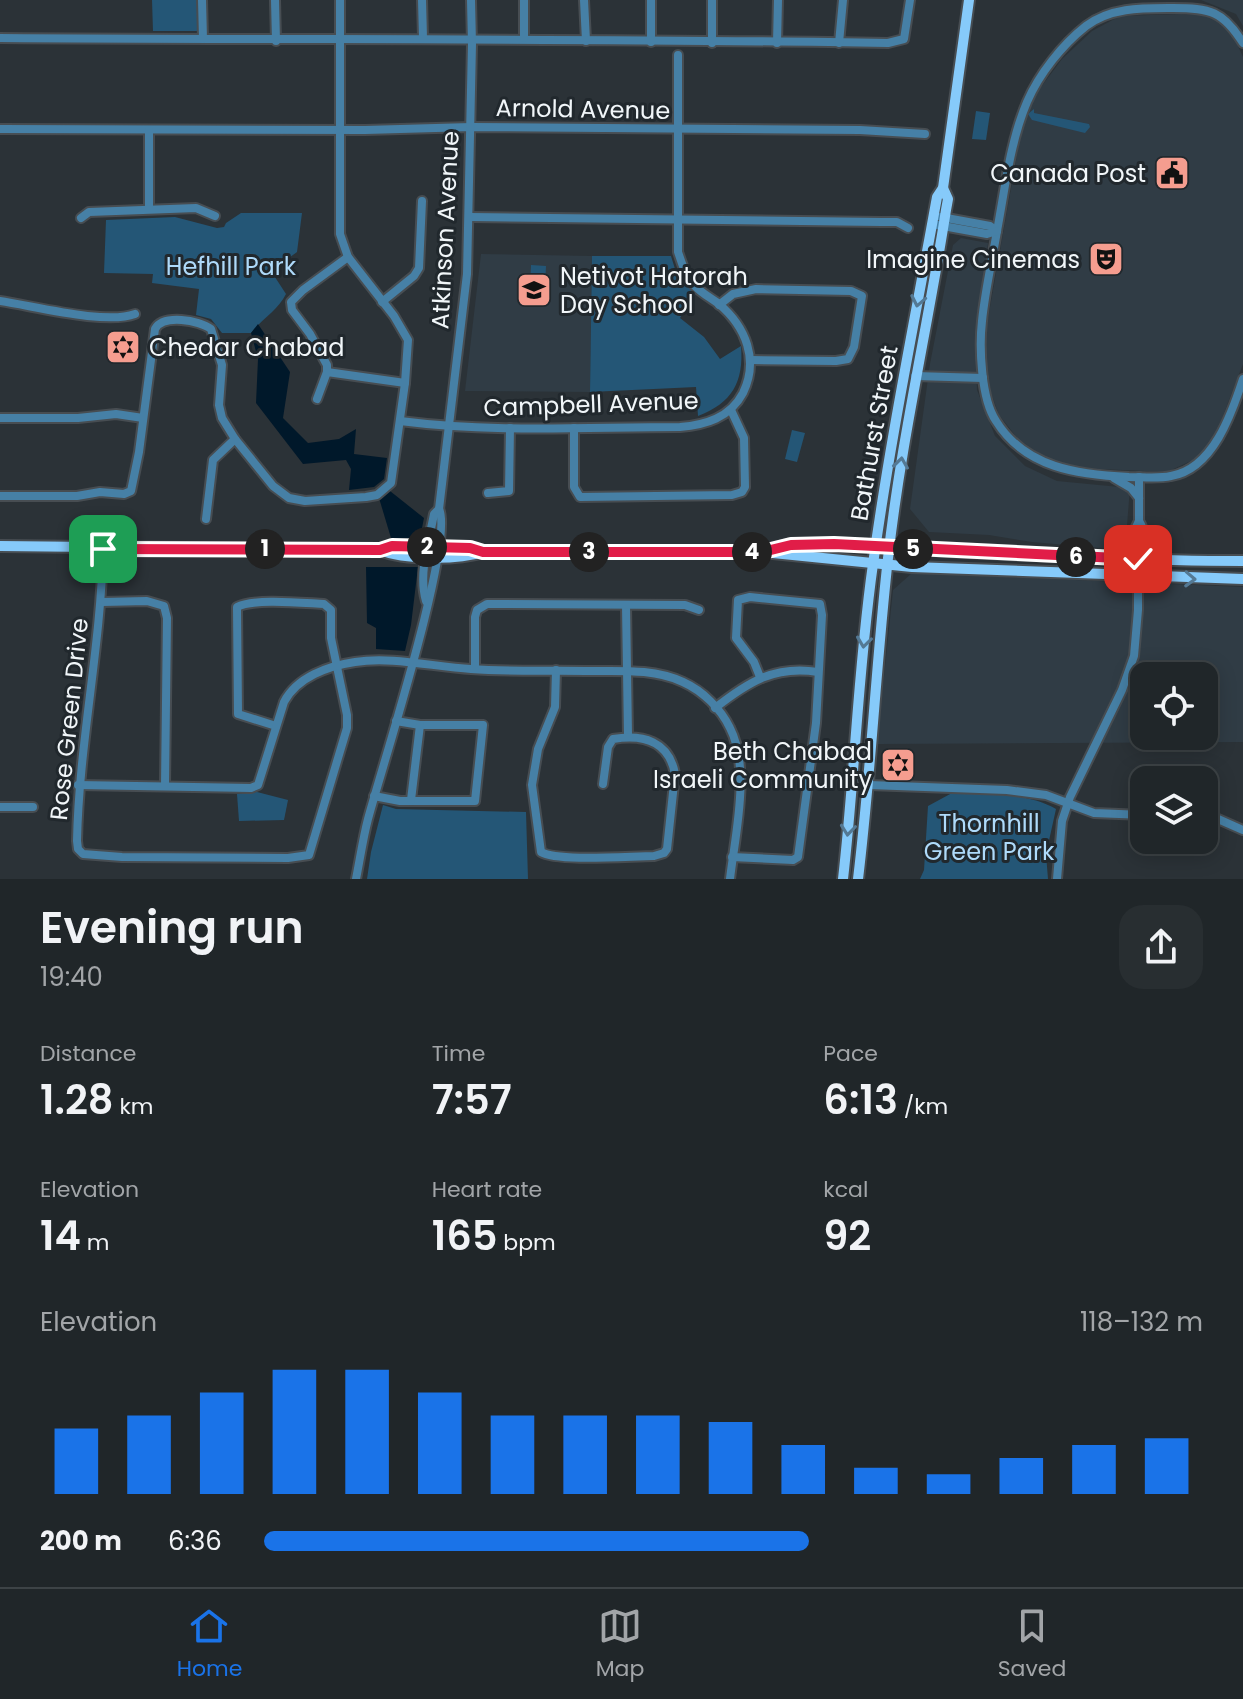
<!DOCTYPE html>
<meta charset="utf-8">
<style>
:root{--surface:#202629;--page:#282e31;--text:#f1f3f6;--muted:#a2a5a8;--line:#3d4346;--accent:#1a73e8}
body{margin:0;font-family:Poppins,sans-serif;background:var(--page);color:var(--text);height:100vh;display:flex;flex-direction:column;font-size:30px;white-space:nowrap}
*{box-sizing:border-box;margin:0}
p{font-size:26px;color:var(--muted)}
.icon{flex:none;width:44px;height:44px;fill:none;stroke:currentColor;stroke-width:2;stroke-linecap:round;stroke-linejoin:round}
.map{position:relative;height:879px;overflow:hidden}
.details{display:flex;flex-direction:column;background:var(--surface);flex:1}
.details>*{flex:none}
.buttons{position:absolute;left:1130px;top:662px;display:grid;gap:16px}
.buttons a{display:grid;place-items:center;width:88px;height:88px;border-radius:16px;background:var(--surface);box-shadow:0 4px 20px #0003,0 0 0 2px var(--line);font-size:40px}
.pin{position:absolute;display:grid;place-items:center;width:68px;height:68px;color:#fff;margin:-34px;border-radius:16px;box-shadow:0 4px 12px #0006}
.km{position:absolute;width:40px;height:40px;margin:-20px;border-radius:50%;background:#222;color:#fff;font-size:22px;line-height:40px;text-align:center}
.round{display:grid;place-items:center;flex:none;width:84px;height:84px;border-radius:24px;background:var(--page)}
.summary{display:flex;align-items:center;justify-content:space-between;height:136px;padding:0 40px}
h1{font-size:44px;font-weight:600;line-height:60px}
.stats{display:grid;grid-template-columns:repeat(3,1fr);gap:12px;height:136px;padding:8px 40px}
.stats div{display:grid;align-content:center}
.stats b{font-size:40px;font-weight:600}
.stats small{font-size:22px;font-weight:400}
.stats p{font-size:22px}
.chart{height:224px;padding:16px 40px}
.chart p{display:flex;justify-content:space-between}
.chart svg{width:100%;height:144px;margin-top:8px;stroke:var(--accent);stroke-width:6}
ul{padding:0 40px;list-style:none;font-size:26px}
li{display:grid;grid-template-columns:128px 96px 1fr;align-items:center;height:60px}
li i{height:20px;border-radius:10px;background:var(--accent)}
.dock{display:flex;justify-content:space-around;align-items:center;height:112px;border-top:2px solid var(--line);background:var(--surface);font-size:22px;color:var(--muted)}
.dock a{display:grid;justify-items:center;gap:4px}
.dock .selected{color:var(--accent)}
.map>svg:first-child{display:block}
</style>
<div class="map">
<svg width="1243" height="879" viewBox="0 0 1243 879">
<rect width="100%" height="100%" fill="#2b3237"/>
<g fill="#303c45" fill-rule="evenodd">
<path d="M 1201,0 L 1243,0 L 1243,26 L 1236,14 Z"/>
<path d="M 1179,14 L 1210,15 L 1223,24 L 1234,37 L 1243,57 L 1243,364 L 1214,439 L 1193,460 L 1167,472 L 1076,468 L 1045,458 L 1018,439 L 999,415 L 991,393 L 986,360 L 987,324 L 1021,132 L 1035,95 L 1062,59 L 1092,31 L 1120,16 Z"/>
<path d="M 961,238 L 988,243 L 976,339 L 977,390 L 995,436 L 1025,466 L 1057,481 L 1130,488 L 1125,550 L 1032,542 L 989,535 L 929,532 L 910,509 L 930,364 L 953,245 Z"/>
<path d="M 481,254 L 592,256 L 590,392 L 465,391 Z"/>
<path d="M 912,573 L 1243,587 L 1243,742 L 877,744 L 893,590 ZM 1144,676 L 1204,676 L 1204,736 L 1144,736 Z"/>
</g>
<g fill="#245676">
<path d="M 152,0 L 197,0 L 198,31 L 153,31 Z"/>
<path d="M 1034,109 L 1034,113 L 1089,124 L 1090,127 L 1085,133 L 1032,120 L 1028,114 Z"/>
<path d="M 976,111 L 990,113 L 986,140 L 972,139 Z"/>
<path d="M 241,213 L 302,213 L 297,252 L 271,271 L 286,294 C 278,310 262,319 251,333 L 222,333 L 211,319 L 196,315 L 199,289 L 152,283 L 153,274 L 104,273 L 106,220 L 175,217 L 217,228 L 224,227 L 226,223 Z"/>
<path d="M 592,256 L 671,256 L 675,269 L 695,295 L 680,318 L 704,337 L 720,359 L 741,346 C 744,382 732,403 698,416 L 696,387 L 590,392 Z"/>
<path d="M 531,265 L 546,266 L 545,288 L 530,287 Z"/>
<path d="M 792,430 L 805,433 L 797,462 L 785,459 Z"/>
<path d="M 257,792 L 288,800 L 284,820 L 239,821 L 237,794 Z"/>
<path d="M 952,793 C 985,794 1027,792 1056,809 L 1046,854 L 1048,879 L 920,879 L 924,870 L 928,806 Z"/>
<path d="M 383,805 L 396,809 L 526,812 L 528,879 L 367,879 L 371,852 Z"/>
</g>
<g fill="#00182a">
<path d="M 258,324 L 290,372 L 283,418 L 308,443 L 339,439 L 356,429 L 354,454 L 387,458 L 384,479 L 374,487 L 349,490 L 351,469 L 346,460 L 303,464 L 256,403 L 258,359 L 251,333 Z"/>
<path d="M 390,491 L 424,518 L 420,538 L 391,538 L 379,498 Z"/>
<path d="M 366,567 L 418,567 L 411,625 L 405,651 L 376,649 L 376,628 L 367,623 Z"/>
</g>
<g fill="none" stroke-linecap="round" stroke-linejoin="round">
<g stroke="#474d52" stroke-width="12">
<g id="minor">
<path d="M 202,0 L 203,39"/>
<path d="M 275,0 L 276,41"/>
<path d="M 422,0 L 423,38"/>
<path d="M 584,0 L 586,41"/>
<path d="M 651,0 L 651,42"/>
<path d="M 712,0 L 712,43"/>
<path d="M 0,38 C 296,40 592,38 888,43 L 904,39 L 910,0"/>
<path d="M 524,38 L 524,0"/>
<path d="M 777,43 L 778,0"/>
<path d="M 839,43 L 843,0"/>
<path d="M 1243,43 C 1223,11 1210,8 1173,8 C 1143,8 1111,7 1086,26 C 1062,45 1039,74 1027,102 C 1010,142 1005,189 997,231 C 992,261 985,291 982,321 C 979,347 981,399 996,421 C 1025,468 1079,475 1129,477 C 1143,477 1158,479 1171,476 C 1213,469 1232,413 1243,379"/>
<path d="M 0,129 L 365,130 L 471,127 L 860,130 L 925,134"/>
<path d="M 149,209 L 149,130"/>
<path d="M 470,217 L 882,222 L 897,222 L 908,228"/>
<path d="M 941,217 L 990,226 L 997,231"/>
<path d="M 81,218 L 89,212 L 196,208 L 215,216"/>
<path d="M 932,224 L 987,234 L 997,231"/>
<path d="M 0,301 C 34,306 106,325 135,314"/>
<path d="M 382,302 L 414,276 L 419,268 L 422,201"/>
<path d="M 719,305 L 733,294 L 756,289 L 851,291 L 862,296 L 854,347 L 848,359 L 836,361 L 751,360"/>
<path d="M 327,372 L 405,383"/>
<path d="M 915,376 L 983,378"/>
<path d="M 317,399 L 327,372 L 327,365 L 310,334 L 292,310 L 291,302 L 303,290 L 348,257"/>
<path d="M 0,418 L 78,418 L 116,414 L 143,418"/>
<path d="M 400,421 C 493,433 587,427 680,427 C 705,425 730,418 743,393 C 759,360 746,327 719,304 C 711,298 701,293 694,285 C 685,276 682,263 678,252 L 678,55"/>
<path d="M 574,428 L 574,487 L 580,497 L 732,495 L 742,492 L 745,487 L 744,438 L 731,410"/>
<path d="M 1114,478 L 1131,488 L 1139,498"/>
<path d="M 488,493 L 509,491 L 510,428"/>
<path d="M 0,496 L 77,496 L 100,492 L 124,494 L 131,491 L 139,452 L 155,329 C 163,314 199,320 211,329 L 222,365 L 219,405 L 222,418 L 235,439 L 273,486 L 289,498 L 305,501 L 366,497 L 377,495 L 391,483 L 405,383 L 408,340 L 394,316 L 348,257 L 340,234 L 340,0"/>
<path d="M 206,519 L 213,460 L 235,439"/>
<path d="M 103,549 C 101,647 79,743 77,841 L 78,849 L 83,854 L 122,857 L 288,858 L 309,855 L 347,728 L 347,715 L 331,638 L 331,610 L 324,604 C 303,603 254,598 237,607 L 238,714 L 276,726"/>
<path d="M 1138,559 C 1144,547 1147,533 1139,521"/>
<path d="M 426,601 C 418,574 429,541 434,514 L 439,509"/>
<path d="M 102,602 L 147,601 L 164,606 L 167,618 L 165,786"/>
<path d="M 626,605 L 628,736"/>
<path d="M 475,669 L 475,617 L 477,610 L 487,604 L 685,605 L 699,610"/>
<path d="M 556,670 L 555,707 L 538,749 L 532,785 L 541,852 C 557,862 631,856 654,856 L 664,853 L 667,849 L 675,774 C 669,741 643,734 613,739 L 608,747 L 603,784"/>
<path d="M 715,708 C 748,682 775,665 818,672"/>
<path d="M 78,785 L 251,788 L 258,785 L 284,702 C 297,677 328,666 355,662 C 392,656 434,667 471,669 C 512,672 553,670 593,671 C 623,671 655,669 683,682 C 703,691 721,709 730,728 C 751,769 735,835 730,879"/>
<path d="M 869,785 L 1007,790 L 1046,795 L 1094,813 L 1144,815"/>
<path d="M 374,796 L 400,801 L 475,801 L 483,725 L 420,725 L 396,721"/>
<path d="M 411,800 L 420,725"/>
<path d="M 0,807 L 33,807"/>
<path d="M 1204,818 L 1218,819 L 1243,830"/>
<path d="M 732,857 L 793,860 L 798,857 L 816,723 L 822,615 L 820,604 L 750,597 L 738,600 L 736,638 L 754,662 L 760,677"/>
<path d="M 356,879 C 360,859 363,838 368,819 C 381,770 455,541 439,509 L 467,274 L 472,44 L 471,0"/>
<path d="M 1057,879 L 1062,821 L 1070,797 L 1122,690 L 1134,656 L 1138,610 L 1138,559 L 1135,548 L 1136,527 L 1139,521 L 1139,477"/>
</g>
</g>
<g stroke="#474d52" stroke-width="14">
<g id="major">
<path d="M 0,546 L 380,550 L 392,546 L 470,548 L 483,552"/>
<path d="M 380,550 C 404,560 458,560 483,552 L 763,552 L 912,567 L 1243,579"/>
<path d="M 772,550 C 830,537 891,548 949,551 C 1047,556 1145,561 1243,561"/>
<path d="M 843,879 C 855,774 858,668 873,564 C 890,441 915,319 937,197 L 943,188 L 969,0"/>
<path d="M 858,879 C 871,772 876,665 888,558 C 901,441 928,326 946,210 L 948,199 L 943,188"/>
</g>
</g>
<use href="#minor" stroke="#4680a6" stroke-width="8"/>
<use href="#major" stroke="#86cafa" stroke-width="10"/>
</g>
<defs><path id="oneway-chevron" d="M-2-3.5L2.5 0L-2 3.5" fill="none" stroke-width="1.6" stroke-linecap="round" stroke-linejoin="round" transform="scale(2)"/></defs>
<g stroke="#547994">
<use href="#oneway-chevron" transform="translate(918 301) rotate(101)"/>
<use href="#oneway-chevron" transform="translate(901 463) rotate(-82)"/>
<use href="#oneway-chevron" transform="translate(1190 579) rotate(2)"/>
<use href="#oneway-chevron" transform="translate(864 642) rotate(97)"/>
<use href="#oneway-chevron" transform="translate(848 830) rotate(96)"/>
</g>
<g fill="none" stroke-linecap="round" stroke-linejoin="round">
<g stroke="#fff" stroke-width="16">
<path id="route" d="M 103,549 L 380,550 L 392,546 L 470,548 L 483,552 L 763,552 L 791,545 L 834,544 L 1138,559"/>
</g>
<use href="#route" stroke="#e11d48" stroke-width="10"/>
</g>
<defs>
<g id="civic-square" transform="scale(1.8)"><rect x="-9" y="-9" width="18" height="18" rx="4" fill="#f59d8f" stroke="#21282d"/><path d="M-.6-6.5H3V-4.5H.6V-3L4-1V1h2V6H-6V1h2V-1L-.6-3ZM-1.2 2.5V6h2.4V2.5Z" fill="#111"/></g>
<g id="theatre-square" transform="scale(1.8)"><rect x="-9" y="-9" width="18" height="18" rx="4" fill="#f59d8f" stroke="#21282d"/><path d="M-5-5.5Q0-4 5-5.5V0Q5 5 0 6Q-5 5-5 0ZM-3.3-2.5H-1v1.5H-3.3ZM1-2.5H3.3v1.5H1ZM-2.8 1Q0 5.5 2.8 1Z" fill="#111"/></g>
<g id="school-square" transform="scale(1.8)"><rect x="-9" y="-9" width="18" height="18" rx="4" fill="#f59d8f" stroke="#21282d"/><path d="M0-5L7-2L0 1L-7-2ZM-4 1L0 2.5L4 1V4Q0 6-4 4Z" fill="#111"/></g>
<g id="synagogue-square" transform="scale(1.8)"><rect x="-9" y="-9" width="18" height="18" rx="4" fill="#f59d8f" stroke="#21282d"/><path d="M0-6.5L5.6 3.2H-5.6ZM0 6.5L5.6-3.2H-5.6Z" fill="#111"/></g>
</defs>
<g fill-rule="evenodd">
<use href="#civic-square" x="1172" y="173"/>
<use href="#theatre-square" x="1106" y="259"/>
<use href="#school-square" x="534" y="290"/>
<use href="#synagogue-square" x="123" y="347"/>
<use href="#synagogue-square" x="898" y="765"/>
</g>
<g text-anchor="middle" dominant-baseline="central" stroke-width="6" stroke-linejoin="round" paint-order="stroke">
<g font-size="24" fill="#f1f6f9" stroke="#21282d">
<text transform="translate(583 109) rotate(1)">Arnold Avenue</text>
<text transform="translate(445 230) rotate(-87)">Atkinson Avenue</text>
<text transform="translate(591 404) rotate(-2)">Campbell Avenue</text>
<text transform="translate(874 433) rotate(-80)">Bathurst Street</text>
<text transform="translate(69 719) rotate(-84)">Rose Green Drive</text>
</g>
<g font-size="24" fill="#f1f6f9" stroke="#21282d" text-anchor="end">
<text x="1146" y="173">Canada Post</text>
<text x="1080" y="259">Imagine Cinemas</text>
<text x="560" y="276" text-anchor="start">Netivot Hatorah<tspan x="560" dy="28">Day School</tspan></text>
<text x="149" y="347" text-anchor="start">Chedar Chabad</text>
<text x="872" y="751">Beth Chabad<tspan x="872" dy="28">Israeli Community</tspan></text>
</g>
<g font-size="24" fill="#aedafa" stroke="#21282d">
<text x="231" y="266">Hefhill Park</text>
<text x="989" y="823">Thornhill<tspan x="989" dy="28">Green Park</tspan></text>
</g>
</g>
</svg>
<div class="buttons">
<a><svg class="icon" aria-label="locate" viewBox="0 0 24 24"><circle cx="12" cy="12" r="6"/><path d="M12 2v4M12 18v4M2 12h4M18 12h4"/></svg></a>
<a><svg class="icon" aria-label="layers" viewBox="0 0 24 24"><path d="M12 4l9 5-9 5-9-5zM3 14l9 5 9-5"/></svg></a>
</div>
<div class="pin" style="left:103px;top:549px;background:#1e9e55"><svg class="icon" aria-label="arrive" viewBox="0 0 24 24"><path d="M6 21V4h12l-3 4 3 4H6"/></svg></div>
<div class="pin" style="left:1138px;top:559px;background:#d93025"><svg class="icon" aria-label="check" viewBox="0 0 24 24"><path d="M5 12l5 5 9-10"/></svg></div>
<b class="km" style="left:265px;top:549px">1</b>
<b class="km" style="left:427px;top:547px">2</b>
<b class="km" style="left:589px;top:552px">3</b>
<b class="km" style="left:752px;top:552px">4</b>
<b class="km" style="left:913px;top:549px">5</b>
<b class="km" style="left:1076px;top:557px">6</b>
</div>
<section class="details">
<div class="summary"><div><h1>Evening run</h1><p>19:40</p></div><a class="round"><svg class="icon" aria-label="share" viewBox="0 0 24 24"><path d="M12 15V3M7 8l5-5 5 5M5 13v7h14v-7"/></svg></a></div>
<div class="stats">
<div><p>Distance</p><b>1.28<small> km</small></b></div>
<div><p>Time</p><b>7:57</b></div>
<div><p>Pace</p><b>6:13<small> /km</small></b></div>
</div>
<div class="stats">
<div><p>Elevation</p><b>14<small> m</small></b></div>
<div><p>Heart rate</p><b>165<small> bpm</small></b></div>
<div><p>kcal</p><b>92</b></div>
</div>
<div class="chart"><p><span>Elevation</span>118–132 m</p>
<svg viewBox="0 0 160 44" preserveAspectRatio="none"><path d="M5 44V24M15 44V20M25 44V13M35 44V6M45 44V6M55 44V13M65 44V20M75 44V20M85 44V20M95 44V22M105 44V29M115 44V36M125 44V38M135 44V33M145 44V29M155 44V27"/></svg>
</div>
<ul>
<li><b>200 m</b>6:36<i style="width:58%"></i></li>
</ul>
</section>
<nav class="dock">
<a class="selected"><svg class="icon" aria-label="home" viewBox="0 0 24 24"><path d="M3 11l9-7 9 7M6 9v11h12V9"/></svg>Home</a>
<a><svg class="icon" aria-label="map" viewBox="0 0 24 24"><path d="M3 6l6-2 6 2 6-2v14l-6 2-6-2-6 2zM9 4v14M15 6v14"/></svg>Map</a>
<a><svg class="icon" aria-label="saved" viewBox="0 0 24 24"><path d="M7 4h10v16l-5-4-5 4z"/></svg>Saved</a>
</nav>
